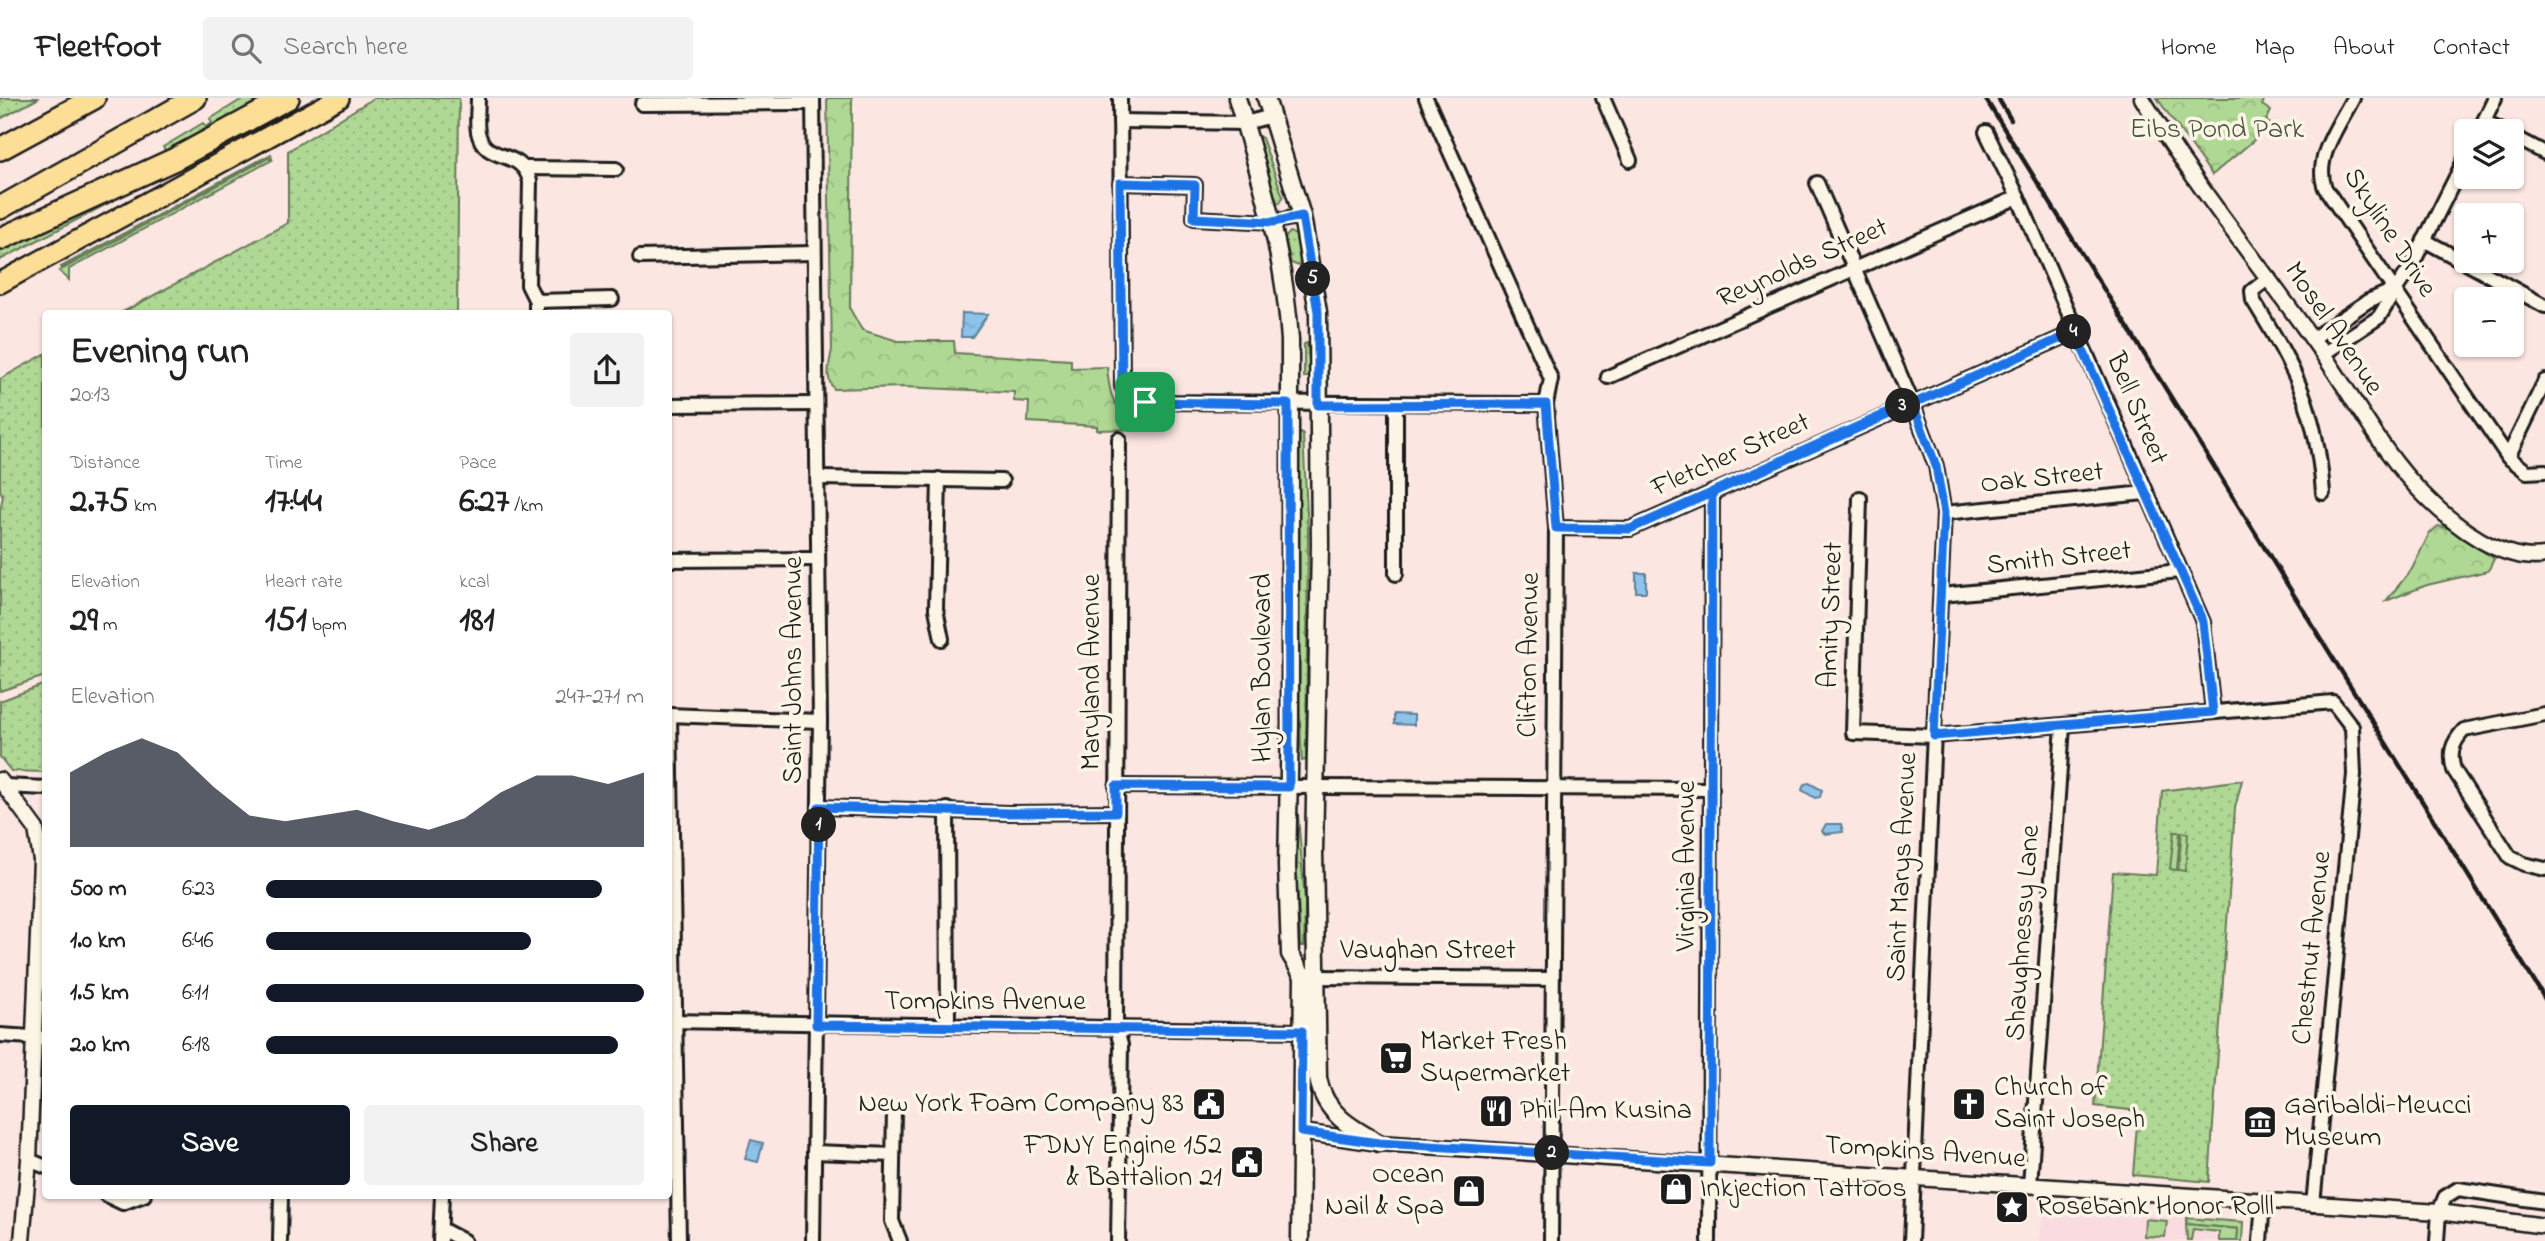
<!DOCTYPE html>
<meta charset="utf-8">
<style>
:root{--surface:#fff;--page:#f2f2f2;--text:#222;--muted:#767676;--line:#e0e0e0;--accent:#111827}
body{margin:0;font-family:"Indie Flower",sans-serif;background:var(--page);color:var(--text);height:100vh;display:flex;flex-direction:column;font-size:26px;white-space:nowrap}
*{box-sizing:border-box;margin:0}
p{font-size:23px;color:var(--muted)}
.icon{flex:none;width:38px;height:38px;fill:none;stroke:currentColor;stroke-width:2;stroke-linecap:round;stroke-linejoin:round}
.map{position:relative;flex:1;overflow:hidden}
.side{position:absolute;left:42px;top:212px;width:630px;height:889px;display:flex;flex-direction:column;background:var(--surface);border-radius:7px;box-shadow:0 2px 5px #0004}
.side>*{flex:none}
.tools{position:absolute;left:2454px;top:21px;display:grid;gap:14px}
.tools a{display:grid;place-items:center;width:70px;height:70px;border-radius:7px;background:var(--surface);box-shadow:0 2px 5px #0004;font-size:35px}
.pin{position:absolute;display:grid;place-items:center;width:60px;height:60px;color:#fff;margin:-30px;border-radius:14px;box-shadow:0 4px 10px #0006}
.km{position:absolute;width:35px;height:35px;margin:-18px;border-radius:50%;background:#222;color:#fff;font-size:19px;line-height:35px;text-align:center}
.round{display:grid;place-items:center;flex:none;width:74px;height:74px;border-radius:7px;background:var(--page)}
.head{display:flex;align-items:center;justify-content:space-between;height:119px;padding:0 28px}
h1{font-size:38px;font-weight:800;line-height:52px}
.figures{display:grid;grid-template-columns:repeat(3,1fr);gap:10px;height:119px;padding:7px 28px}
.figures div{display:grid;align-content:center}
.figures b{font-size:35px;font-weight:800}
.figures small{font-size:19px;font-weight:400}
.figures p{font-size:19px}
.chart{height:196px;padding:14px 28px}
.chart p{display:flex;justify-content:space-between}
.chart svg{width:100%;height:126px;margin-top:7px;fill:var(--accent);opacity:.7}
.primary-button{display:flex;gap:14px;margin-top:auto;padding:14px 28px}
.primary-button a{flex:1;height:80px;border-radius:7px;background:var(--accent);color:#fff;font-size:28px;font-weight:800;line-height:80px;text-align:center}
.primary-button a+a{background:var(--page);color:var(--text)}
ul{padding:0 28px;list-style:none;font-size:23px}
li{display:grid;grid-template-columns:112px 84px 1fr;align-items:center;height:52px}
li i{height:18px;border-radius:9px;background:var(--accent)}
header{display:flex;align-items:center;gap:42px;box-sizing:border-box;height:98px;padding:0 35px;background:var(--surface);border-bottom:2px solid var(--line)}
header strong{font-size:33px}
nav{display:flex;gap:38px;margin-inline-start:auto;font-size:24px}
.search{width:490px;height:63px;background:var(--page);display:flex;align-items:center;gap:18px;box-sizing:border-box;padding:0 24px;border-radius:7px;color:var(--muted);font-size:26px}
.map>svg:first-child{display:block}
</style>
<header>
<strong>Fleetfoot</strong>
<div class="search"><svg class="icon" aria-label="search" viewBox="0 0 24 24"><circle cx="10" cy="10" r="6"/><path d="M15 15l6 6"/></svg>Search here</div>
<nav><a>Home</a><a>Map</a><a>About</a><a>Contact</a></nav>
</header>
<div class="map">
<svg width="2545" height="1143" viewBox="0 0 2545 1143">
<defs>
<pattern id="grass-dots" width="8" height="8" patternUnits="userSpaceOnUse" patternTransform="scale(1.75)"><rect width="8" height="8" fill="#b0d895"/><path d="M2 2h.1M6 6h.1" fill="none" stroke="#97b980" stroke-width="1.8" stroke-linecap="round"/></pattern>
<pattern id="forest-crowns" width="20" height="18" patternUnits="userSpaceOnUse" patternTransform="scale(1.75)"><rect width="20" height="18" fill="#b0d895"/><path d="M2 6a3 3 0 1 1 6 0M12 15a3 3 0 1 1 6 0" fill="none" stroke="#97b980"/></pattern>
<pattern id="water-ripples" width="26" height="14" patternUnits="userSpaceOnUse" patternTransform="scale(1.75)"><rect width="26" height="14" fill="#8dc3eb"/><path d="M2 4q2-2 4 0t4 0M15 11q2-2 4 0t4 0" fill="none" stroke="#79a7c9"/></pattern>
</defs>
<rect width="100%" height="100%" fill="#fbe6e2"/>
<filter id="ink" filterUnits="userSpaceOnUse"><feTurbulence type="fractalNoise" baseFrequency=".0143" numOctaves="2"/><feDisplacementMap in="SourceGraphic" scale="14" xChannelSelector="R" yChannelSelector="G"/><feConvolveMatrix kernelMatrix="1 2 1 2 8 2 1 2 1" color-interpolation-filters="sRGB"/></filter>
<g filter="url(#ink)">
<path fill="#fadbe0" d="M 2044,1107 L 2243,1124 L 2242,1143 L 2040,1143 Z"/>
<g fill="url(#grass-dots)" stroke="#667a58" stroke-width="2">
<path d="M 0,0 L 39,0 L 0,21 Z"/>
<path d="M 244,0 L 254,0 L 257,6 L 166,54 L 163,49 L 203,25 L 206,29 L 212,25 L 210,21 Z"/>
<path d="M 374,0 L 459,0 L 457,215 L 121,215 L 288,125 L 288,53 Z"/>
<path d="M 1258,38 L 1262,40 L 1283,99 L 1280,105 L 1274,103 L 1256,40 Z"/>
<path d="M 271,56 L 272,61 L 268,60 L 62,171 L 61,169 Z"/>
<path d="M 124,97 L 0,162 L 0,152 Z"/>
<path d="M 1290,134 L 1297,138 L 1302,163 L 1299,168 L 1291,165 L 1285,140 Z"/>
<path d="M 1307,245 L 1311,279 L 1304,279 L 1304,246 Z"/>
<path d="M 45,256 L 45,578 L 0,593 L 0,413 L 3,398 L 0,392 L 0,281 Z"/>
<path d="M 1298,335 L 1303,336 L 1308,434 L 1306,662 L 1302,663 L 1297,578 Z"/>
<path d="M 45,586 L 45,674 L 11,673 L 0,659 L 0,603 Z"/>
<path d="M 2242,682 L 2235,710 L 2209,1084 L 2133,1077 L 2138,1013 L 2095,1008 L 2113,774 L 2156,777 L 2162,693 Z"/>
<path d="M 1298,717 L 1305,805 L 1304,848 L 1300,848 C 1300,805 1293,762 1294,719 Z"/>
<path d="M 2186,1120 L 2243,1124 L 2242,1143 L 2237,1143 L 2238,1131 L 2186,1126 Z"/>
</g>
<g fill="url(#forest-crowns)" stroke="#667a58" stroke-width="2">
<path d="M 827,0 L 852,0 L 850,211 L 862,232 L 898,243 L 954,243 L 955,255 L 1071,262 L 1071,270 L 1107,269 C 1109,290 1110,313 1135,316 L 1135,331 L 1097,332 L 1097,328 L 1028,324 L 1029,304 L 1014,303 L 1014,294 L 903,289 L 834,291 C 824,279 830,265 832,251 Z"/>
<path d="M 2157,0 L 2265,0 L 2262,7 L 2271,13 L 2266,23 L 2272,27 L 2212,77 Z"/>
<path d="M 2438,428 L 2448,430 L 2489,457 L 2494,461 L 2488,473 L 2427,487 L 2386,503 L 2412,471 L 2429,436 Z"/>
</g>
<g fill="#b0d895" stroke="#667a58" stroke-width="2">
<path d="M 268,60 L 272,62 L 69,171 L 69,182 L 59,173 Z"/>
<path d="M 2174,734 L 2180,734 L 2177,772 L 2170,771 Z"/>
<path d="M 2182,734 L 2188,735 L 2185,773 L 2178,772 Z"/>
<path d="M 2145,1121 L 2167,1123 L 2165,1139 L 2144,1138 Z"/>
<path d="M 2186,1126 L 2238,1131 L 2237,1143 L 2219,1143 L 2219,1134 L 2193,1131 L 2191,1142 L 2187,1142 Z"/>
</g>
<g fill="url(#water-ripples)" stroke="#608098" stroke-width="2">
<path d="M 962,215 L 988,216 L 972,239 L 961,239 Z"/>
<rect x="1636" y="475" width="10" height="19"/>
<path d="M 1394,616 L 1414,617 L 1414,627 L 1394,626 Z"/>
<path d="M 1809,685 L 1822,692 L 1820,699 L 1815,700 L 1802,692 L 1804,686 Z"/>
<path d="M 1826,726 L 1841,726 L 1843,734 L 1825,736 L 1822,733 Z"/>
<path d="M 751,1042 L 763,1045 L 758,1064 L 745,1061 Z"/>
</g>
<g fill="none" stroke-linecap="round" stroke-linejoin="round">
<g stroke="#1c1c1c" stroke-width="18">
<g id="minor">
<path d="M 478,0 C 478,10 476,23 478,34 C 485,67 521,49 530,83 L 528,187 L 536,203 L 536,215"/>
<path d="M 1120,0 L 1122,288 L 1131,300 L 1145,304 L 1546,306"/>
<path d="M 1426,0 L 1551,281 L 1546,306 L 1556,430 L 1551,1143"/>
<path d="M 1603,0 L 1630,62"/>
<path d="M 2353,0 C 2340,26 2313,60 2325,90 L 2508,359 L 2527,374 L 2545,373"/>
<path d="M 642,6 L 813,5"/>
<path d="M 1120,23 L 1245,25 L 1272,18"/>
<path d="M 2484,23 L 2504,33"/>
<path d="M 2479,33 L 2495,0"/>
<path d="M 1986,34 L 2018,99 L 2203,524 L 2213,614"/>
<path d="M 2511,37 L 2545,55"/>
<path d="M 527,70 L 616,71"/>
<path d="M 1120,85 L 1195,87 L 1194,120 L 1273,124 L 1302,118"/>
<path d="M 1817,85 L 1912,304 L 1936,368 L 1944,415 L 1911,1143"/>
<path d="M 2424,142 L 2545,208"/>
<path d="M 640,159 L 813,155"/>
<path d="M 2269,180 L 2252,193 L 2253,202 C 2296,272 2317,312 2323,395"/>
<path d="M 2396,191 L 2411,169 L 2466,59"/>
<path d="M 536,203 L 612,201"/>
<path d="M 2312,241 L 2368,203 L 2396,191 L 2379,219 L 2323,256"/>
<path d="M 1608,279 L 2018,99"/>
<path d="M 668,307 L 816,306"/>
<path d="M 2508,359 L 2545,283"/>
<path d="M 818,380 L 1002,383"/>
<path d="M 939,381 L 936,511 L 942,541"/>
<path d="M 1860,400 L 1853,635 L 1934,638 L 2333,604 L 2352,629 L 2354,676 L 2313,1107"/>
<path d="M 1944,415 L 2145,395"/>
<path d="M 1556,430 L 1630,431 L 2075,234"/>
<path d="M 668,462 L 818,461"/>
<path d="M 1396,476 L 1396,306"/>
<path d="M 1942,497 L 2180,473"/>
<path d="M 2545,616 L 2464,632 C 2452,645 2449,655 2454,672 L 2510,759 L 2524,766 L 2545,771"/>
<path d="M 668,617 L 820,623"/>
<path d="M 670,617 L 679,1143"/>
<path d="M 5,688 L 46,690"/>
<path d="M 1116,688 L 1712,691"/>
<path d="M 819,709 L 1009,715 L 1116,714"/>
<path d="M 947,711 L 948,928"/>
<path d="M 1314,879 L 1552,881"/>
<path d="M 668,923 L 1302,933"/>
<path d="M 0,937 L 46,940"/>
<path d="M 894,1012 L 892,1123 L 900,1143"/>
<path d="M 814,1054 L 893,1057"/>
<path d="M 29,1062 L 46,1069"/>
<path d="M 2030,1087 L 2063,628"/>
<path d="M 106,1097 L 123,1105 L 144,1097"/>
<path d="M 441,1131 L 464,1143"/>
<path d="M 280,1143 L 281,1097"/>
<path d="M 440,1143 L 442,1097"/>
<path d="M 813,1143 L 820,623 L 813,0"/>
<path d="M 1118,1143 L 1121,947 L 1116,929 L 1119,341"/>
<path d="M 1709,1143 L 1712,394"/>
<path d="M 2260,1143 L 2263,1104"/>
<path d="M 2437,1143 L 2439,1114 L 2445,1099 L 2458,1091 L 2545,1104"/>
</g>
</g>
<g stroke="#1c1c1c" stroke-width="19">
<g id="tertiary">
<path d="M 2142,0 C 2195,88 2261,168 2320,252 C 2355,301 2382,356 2426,399 C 2455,428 2502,465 2545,458"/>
<path d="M 0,682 L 36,731 L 41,762 L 29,1062 L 22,1143"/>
<path d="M 1301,1034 L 1379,1045 L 2439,1114 L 2545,1128"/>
</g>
</g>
<g stroke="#1c1c1c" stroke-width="21">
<g id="secondary">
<path d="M 1237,0 C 1261,80 1285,159 1290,242 L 1290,627 L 1287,768 L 1290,856 L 1303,878 L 1300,1143"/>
<path d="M 1266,0 L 1302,118 L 1318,214 L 1320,447 L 1314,753 L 1318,980 C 1324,1015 1351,1030 1379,1045"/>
</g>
</g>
<g stroke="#1c1c1c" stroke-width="24">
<path id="primary" d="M 0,185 L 339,0"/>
</g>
<g stroke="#1c1c1c" stroke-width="26">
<g id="motorway">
<path d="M 0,51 L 94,0"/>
<path d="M 0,110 L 195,0"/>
<path d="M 0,141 L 175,61 L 288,0"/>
</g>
</g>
<use href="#minor" stroke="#fcf5e5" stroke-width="12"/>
<use href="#tertiary" stroke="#fcf5e5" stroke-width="14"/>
<use href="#secondary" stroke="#fcf5e5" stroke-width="16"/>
<use href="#primary" stroke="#fcde96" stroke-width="19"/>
<use href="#motorway" stroke="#fcde96" stroke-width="21"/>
<g stroke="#1c1c1c" stroke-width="4.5">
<path d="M 1985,0 L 2545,901"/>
<path d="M 1998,0 L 2011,22"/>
</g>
</g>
</g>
<g fill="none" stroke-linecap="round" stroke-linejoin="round" filter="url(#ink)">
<g stroke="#fff" stroke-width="14">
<path id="route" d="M 1145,304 L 1288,306 L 1289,689 L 1116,688 L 1116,714 L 1009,715 L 819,709 L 816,927 L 1302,933 L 1301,1034 L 1379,1045 L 1710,1065 L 1712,394 L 1912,304 L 1936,368 L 1944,415 L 1934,638 L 2213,614 L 2203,524 L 2075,234 L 1630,431 L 1556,430 L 1546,306 L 1318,307 L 1318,214 L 1302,118 L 1273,124 L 1194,120 L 1195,87 L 1120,85 L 1122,288 L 1132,300 L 1145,304"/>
</g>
<use href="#route" stroke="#1a73e8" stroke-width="9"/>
</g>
<defs>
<g id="supermarket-square" transform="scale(1.75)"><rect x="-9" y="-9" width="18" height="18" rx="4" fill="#1c1c1c" stroke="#fcf5e5"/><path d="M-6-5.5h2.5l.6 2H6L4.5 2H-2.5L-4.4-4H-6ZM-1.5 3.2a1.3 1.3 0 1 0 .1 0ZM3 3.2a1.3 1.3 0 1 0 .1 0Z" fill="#fff"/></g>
<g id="civic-square" transform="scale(1.75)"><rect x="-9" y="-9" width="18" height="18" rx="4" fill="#1c1c1c" stroke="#fcf5e5"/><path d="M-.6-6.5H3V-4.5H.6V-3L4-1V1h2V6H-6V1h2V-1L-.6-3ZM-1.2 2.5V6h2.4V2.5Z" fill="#fff"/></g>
<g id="church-square" transform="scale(1.75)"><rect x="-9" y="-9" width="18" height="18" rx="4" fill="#1c1c1c" stroke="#fcf5e5"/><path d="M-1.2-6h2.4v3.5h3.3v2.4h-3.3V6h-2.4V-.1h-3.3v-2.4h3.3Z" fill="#fff"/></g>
<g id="restaurant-square" transform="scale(1.75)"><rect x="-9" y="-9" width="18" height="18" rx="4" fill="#1c1c1c" stroke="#fcf5e5"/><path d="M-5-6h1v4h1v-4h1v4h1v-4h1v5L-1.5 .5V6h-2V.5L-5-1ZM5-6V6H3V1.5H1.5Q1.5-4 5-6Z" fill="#fff"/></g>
<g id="museum-square" transform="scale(1.75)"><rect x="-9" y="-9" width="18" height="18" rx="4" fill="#1c1c1c" stroke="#fcf5e5"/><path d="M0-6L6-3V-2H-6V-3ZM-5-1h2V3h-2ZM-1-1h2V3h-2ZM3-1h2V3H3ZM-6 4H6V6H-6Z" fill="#fff"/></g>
<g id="shop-square" transform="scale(1.75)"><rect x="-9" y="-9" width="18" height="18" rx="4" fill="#1c1c1c" stroke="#fcf5e5"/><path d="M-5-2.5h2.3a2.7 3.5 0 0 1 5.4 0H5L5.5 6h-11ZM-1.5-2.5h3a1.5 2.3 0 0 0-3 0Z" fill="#fff"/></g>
<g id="sight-square" transform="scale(1.75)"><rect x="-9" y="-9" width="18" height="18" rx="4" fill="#1c1c1c" stroke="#fcf5e5"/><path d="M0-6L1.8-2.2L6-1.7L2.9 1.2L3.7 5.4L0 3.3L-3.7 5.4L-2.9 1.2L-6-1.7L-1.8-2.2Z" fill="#fff"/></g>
</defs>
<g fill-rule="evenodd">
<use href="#supermarket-square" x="1396" y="960"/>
<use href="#civic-square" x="1209" y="1006"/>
<use href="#church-square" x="1969" y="1006"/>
<use href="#restaurant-square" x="1496" y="1013"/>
<use href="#museum-square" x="2260" y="1024"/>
<use href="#civic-square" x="1247" y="1064"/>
<use href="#shop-square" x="1676" y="1091"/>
<use href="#shop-square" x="1469" y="1093"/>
<use href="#sight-square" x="2012" y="1109"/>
</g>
<g text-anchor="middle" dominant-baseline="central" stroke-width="7" stroke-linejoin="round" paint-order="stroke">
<g font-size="28" fill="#485440" stroke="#fcf5e5">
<text x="2217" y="32">Eibs Pond Park</text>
</g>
<g font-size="28" fill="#1c1c1c" stroke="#fcf5e5">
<text transform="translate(2389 135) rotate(57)">Skyline Drive</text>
<text transform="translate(1803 166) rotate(-24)">Reynolds Street</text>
<text transform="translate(2333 231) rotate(56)">Mosel Avenue</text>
<text transform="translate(2136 311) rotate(67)">Bell Street</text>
<text transform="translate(1731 358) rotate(-24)">Fletcher Street</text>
<text transform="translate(2042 381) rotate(-6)">Oak Street</text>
<text transform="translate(2059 461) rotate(-6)">Smith Street</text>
<text transform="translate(1832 517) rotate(-88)">Amity Street</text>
<text transform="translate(1530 557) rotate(-89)">Clifton Avenue</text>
<text transform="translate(1263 570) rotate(-90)">Hylan Boulevard</text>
<text transform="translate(794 572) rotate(-90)">Saint Johns Avenue</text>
<text transform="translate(1092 574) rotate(-90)">Maryland Avenue</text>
<text transform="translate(1687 768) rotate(-90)">Virginia Avenue</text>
<text transform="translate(1903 769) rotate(-87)">Saint Marys Avenue</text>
<text transform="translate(2024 835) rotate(-86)">Shaughnessy Lane</text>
<text transform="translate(2313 850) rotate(-84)">Chestnut Avenue</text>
<text x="1428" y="853">Vaughan Street</text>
<text x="985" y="904">Tompkins Avenue</text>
<text transform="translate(1925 1055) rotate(4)">Tompkins Avenue</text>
</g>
<g font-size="28" fill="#1c1c1c" stroke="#fcf5e5" text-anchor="start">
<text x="1420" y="944">Market Fresh<tspan x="1420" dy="32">Supermarket</tspan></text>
<text x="1994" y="990">Church of<tspan x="1994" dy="32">Saint Joseph</tspan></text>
<text x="1184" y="1006" text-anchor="end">New York Foam Company 83</text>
<text x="2284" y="1008">Garibaldi-Meucci<tspan x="2284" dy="32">Museum</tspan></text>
<text x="1520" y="1013">Phil-Am Kusina</text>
<text x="1222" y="1048" text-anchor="end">FDNY Engine 152<tspan x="1222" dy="32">&amp; Battalion 21</tspan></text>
<text x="1444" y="1077" text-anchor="end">Ocean<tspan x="1444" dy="32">Nail &amp; Spa</tspan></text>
<text x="1700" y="1091">Inkjection Tattoos</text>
<text x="2036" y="1109">Rosebank Honor Rolll</text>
</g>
</g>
</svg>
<div class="tools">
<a><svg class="icon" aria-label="layers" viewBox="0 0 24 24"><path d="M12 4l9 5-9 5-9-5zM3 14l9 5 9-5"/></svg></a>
<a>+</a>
<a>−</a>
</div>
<div class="pin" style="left:1145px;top:304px;background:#1e9e55"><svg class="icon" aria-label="arrive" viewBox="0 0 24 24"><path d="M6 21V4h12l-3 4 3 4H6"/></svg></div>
<b class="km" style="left:819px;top:727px">1</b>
<b class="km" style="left:1552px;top:1055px">2</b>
<b class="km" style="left:1903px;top:308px">3</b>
<b class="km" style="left:2074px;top:234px">4</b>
<b class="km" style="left:1313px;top:181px">5</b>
<section class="side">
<div class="head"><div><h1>Evening run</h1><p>20:13</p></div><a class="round"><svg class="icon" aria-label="share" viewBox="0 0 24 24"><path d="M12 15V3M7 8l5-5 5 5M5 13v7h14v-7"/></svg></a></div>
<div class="figures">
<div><p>Distance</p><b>2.75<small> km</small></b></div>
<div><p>Time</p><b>17:44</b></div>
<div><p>Pace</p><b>6:27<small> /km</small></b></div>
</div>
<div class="figures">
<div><p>Elevation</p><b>29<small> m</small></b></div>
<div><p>Heart rate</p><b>151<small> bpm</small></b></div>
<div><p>kcal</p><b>181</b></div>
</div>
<div class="chart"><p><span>Elevation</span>247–271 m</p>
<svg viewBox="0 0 160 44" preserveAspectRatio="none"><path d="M0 44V18L10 11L20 6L30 11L40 23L50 33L60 35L70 33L80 31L90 35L100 38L110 34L120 25L130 19L140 19L150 22L160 18V44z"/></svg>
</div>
<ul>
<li><b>500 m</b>6:23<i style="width:89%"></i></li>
<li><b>1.0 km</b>6:46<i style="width:70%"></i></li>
<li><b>1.5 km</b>6:11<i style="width:100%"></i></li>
<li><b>2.0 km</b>6:18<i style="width:93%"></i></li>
</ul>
<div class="primary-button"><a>Save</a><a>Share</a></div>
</section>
</div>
